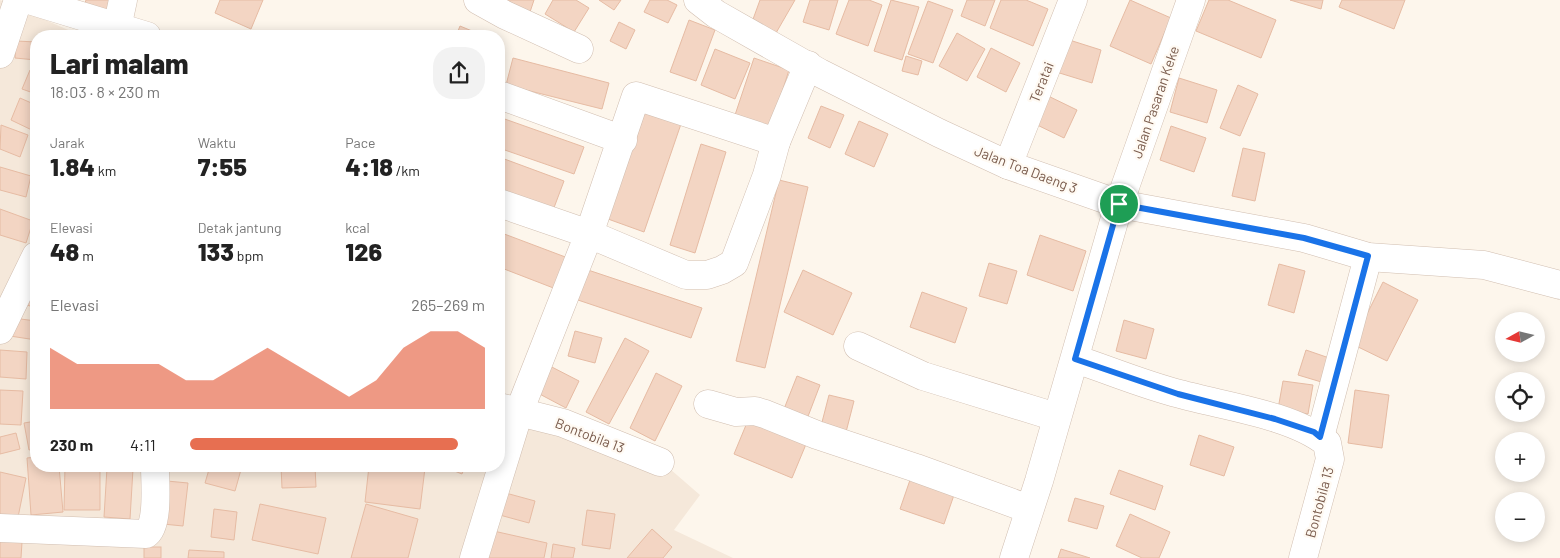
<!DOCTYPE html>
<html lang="id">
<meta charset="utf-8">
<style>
:root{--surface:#fff;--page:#f2f2f2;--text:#222;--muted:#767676;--accent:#e76f51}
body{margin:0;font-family:Barlow,sans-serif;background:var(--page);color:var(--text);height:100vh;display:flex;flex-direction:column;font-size:19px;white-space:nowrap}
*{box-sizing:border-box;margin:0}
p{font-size:16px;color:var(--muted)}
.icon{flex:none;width:28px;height:28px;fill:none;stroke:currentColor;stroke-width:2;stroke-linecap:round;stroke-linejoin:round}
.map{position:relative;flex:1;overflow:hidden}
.panel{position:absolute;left:30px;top:30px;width:475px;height:442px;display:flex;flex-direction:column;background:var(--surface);border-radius:20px;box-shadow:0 2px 12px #0003}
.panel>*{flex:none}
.needle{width:32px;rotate:262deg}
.fabs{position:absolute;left:1495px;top:312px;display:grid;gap:10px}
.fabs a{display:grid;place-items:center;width:50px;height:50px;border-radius:50%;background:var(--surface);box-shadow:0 2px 12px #0003;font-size:25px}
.pin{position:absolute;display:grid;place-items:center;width:42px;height:42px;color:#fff;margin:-21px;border:2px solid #fff;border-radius:50%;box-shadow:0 1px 5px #0007}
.round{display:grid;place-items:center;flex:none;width:52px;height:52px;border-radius:20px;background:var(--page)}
.head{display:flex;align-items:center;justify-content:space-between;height:85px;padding:0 20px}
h1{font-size:28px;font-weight:800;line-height:38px}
.metrics{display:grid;grid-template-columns:repeat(3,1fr);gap:8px;height:85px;padding:5px 20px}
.metrics div{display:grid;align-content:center}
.metrics b{font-size:25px;font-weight:800}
.metrics small{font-size:14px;font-weight:400}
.metrics p{font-size:14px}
.chart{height:140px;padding:10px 20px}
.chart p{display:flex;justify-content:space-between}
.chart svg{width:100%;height:90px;margin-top:5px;fill:var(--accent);opacity:.7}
ul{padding:0 20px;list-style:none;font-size:16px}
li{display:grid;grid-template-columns:80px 60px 1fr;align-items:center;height:38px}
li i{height:12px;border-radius:6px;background:var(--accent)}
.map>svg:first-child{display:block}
</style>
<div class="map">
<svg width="1560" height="558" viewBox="0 0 1560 558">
<rect width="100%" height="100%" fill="#fdf6ec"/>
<path fill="#f5e8da" d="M 0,0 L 82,36 L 36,36 L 36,466 L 499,466 L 499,406 L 670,469 L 700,495 L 674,530 L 733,558 L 0,558 Z"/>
<g fill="#f3d5c3" stroke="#e6bba3">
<path d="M 86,0 L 113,0 L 109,16 L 83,9 Z"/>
<path d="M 220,0 L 263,0 L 251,29 L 215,13 Z"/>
<path d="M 502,0 L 534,0 L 530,12 Z"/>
<path d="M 553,0 L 576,0 L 589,8 L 574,32 L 545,14 Z"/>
<path d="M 599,0 L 621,0 L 614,10 Z"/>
<path d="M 650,0 L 667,0 L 677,5 L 668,23 L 644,12 Z"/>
<path d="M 760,0 L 795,0 L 776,33 L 752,22 Z"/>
<path d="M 810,0 L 838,0 L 829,30 L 803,22 Z"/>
<path d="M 849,0 L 869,0 L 882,5 L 868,46 L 836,34 Z"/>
<path d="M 891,0 L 919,7 L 902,60 L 874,51 Z"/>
<path d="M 967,0 L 995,0 L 985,26 L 961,16 Z"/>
<path d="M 1001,0 L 1026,0 L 1048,9 L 1033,46 L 990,28 Z"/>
<path d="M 1130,0 L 1171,18 L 1151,64 L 1110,46 Z"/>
<path d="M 1209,0 L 1228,0 L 1276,20 L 1261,58 L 1196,31 Z"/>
<path d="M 1290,0 L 1323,0 L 1321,9 Z"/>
<path d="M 1342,0 L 1405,0 L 1394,29 L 1339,7 Z"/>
<path d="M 928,1 L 953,10 L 933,63 L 908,54 Z"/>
<path d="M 689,20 L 715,30 L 696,81 L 670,72 Z"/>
<path d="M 619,22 L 635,30 L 626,49 L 610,41 Z"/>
<path d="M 460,26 L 484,36 L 456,36 Z"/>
<path d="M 957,33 L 985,49 L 967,81 L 939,66 Z"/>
<path d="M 1063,38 L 1101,50 L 1092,83 L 1053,71 Z"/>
<path d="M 16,41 L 36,42 L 36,60 L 15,58 Z"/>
<path d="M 991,48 L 1020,63 L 1006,92 L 977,77 Z"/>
<path d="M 715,49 L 750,63 L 735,99 L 701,85 Z"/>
<path d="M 906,56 L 922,61 L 918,75 L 902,71 Z"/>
<path d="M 513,58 L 609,83 L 602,109 L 506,85 Z"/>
<path d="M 754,58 L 789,70 L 771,127 L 735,115 Z"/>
<path d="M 30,70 L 36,72 L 36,94 L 22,89 Z"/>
<path d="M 1179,78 L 1217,90 L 1207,123 L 1170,112 Z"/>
<path d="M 1238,85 L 1258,94 L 1240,136 L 1220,128 Z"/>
<path d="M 1042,93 L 1077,110 L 1064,138 L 1029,121 Z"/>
<path d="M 20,98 L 36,105 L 36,132 L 11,120 Z"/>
<path d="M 821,106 L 844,115 L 830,148 L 808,138 Z"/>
<path d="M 646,109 L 682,121 L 644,232 L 608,219 Z"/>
<path d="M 499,117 L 584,147 L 574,174 L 499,148 Z"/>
<path d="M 859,121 L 888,134 L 874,167 L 845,154 Z"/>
<path d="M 1,125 L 28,135 L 20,157 L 0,149 Z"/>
<path d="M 1171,126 L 1206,138 L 1194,172 L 1160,160 Z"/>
<path d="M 701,144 L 726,152 L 695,253 L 670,245 Z"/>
<path d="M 1243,148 L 1265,153 L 1255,201 L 1232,196 Z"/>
<path d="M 499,157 L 564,181 L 552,213 L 499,193 Z"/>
<path d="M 0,167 L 31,176 L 26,197 L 0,190 Z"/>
<path d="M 779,180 L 808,187 L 765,368 L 736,361 Z"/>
<path d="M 0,209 L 33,221 L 26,243 L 0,235 Z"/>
<path d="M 499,232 L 568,258 L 556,289 L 499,267 Z"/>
<path d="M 1040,235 L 1086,251 L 1073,291 L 1027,275 Z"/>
<path d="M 989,263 L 1017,271 L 1007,304 L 979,296 Z"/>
<path d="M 1279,264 L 1305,271 L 1294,313 L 1268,305 Z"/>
<path d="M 579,267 L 702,308 L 691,338 L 569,297 Z"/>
<path d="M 803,270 L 852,293 L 833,335 L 784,312 Z"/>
<path d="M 1383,282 L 1418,300 L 1387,361 L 1352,344 Z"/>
<path d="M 32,287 L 36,288 L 36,308 L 27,305 Z"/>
<path d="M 922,292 L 967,308 L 955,343 L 910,327 Z"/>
<path d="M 13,318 L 36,321 L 36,340 L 10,336 Z"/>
<path d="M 1124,320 L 1154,329 L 1146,359 L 1116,351 Z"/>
<path d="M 575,331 L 602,338 L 595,363 L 568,356 Z"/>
<path d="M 625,338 L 649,351 L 609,424 L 586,412 Z"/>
<path d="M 0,350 L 27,352 L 26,379 L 0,377 Z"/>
<path d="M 1306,350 L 1335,360 L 1328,384 L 1298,375 Z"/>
<path d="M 546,364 L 579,381 L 566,408 L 532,390 Z"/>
<path d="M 656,373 L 682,386 L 655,441 L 630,428 Z"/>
<path d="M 797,376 L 820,385 L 807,419 L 784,409 Z"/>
<path d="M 1283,381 L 1313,385 L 1308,414 L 1278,409 Z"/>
<path d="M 0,390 L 23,391 L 21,425 L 0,424 Z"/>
<path d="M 1355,390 L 1389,395 L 1382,448 L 1348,443 Z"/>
<path d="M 829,395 L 854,401 L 845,436 L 820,430 Z"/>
<path d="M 751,413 L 809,437 L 792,478 L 734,454 Z"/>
<path d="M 36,421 L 36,448 L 29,450 L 24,423 Z"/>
<path d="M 16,433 L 20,449 L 0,454 L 0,437 Z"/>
<path d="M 1199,435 L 1234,447 L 1224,476 L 1190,465 Z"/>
<path d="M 36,457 L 36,466 L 59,466 L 63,512 L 31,515 L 27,458 Z"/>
<path d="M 65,466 L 100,466 L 100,510 L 64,510 Z"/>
<path d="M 210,466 L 242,466 L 235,491 L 205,483 Z"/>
<path d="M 281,466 L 315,466 L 316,487 L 282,488 Z"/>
<path d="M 369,466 L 425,468 L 420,509 L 365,502 Z"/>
<path d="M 442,466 L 465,466 L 462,474 Z"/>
<path d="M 107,468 L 133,469 L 130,519 L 104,517 Z"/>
<path d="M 1119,470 L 1163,486 L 1155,510 L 1110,494 Z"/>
<path d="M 0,472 L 26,478 L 16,527 L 0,523 Z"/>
<path d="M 910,480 L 954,495 L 944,524 L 900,509 Z"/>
<path d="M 167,481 L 188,483 L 183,526 L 163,524 Z"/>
<path d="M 502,492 L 535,501 L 529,523 L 496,514 Z"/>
<path d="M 1075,498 L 1104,506 L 1097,529 L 1068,521 Z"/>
<path d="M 260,504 L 326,518 L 318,554 L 252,540 Z"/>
<path d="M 366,504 L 418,519 L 408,558 L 351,558 Z"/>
<path d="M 214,509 L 237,512 L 234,540 L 211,537 Z"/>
<path d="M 587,510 L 615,514 L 610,549 L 582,545 Z"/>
<path d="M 1130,514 L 1170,532 L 1159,558 L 1142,558 L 1116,546 Z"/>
<path d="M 652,529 L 672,547 L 663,558 L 627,558 Z"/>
<path d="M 489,530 L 547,543 L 544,558 L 483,558 Z"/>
<path d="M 0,541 L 22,542 L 21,558 L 0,558 Z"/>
<path d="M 553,544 L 575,548 L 573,558 L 551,558 Z"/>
<rect x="144" y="547" width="17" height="11"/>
<path d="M 1061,549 L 1090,558 L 1058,558 Z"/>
<path d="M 189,550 L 224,552 L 224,558 L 188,558 Z"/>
</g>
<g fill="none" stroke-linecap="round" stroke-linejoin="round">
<g stroke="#d1beb0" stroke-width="29">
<g id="minor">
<path d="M 29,0 L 147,36"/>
<path d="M 478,0 L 505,15 L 579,49"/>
<path d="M 698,0 L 716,14 L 820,73 L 939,133 L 1008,165 L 1119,204 L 1304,238 L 1368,257 L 1484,265 L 1560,285"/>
<path d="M 117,28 L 123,0"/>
<path d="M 0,54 L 18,0"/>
<path d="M 502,96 L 623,140"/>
<path d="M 776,142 L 808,65"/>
<path d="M 1008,165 L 1073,0"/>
<path d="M 0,330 L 36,256"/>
<path d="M 858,346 L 923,376 L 1056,417"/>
<path d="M 1075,359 C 1109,370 1144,385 1180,394 C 1223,406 1293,415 1327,443 L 1330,459 L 1303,558"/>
<path d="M 708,404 L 736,412 L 755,411 L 765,414 L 817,435 L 916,468 L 1029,509"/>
<path d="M 499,407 L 563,423 L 660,462"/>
<path d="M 1320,437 L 1368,257"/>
<path d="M 0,528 L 146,534 C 159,526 155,482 155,466"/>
<path d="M 474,558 L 519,412 L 589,234 L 636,96 L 776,142 L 767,175 L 734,263 L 722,270 L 707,275 L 686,275 L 589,234 L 499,203"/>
<path d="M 1014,558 L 1039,481 L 1119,204 L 1191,0"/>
</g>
</g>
<use href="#minor" stroke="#fff" stroke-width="28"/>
</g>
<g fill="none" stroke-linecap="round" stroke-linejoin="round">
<g stroke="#fff" stroke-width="10">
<path id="route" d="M 1119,204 L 1304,238 L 1368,256 L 1320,437 L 1314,432 L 1275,419 L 1178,394 L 1075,359 Z"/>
</g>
<use href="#route" stroke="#1a73e8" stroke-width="6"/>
</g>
<g text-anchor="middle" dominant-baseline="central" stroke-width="4.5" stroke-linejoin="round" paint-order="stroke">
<g font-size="14" fill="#7a5c4d" stroke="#fffaf3">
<text transform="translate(1041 82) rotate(-68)">Teratai</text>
<text transform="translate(1155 102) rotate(-71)">Jalan Pasaran Keke</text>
<text transform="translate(1026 169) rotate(21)">Jalan Toa Daeng 3</text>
<text transform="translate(590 435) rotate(21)">Bontobila 13</text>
<text transform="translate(1319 502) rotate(-75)">Bontobila 13</text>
</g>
</g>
</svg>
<div class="fabs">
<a><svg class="needle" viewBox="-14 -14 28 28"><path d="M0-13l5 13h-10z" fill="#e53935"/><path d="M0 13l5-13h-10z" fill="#767676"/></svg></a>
<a><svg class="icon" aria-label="locate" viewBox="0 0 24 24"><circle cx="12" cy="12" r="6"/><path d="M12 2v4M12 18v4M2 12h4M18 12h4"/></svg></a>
<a>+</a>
<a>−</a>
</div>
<div class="pin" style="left:1119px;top:204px;background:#1e9e55"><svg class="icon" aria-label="arrive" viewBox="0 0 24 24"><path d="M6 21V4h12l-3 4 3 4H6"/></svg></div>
<section class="panel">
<div class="head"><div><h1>Lari malam</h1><p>18:03 · 8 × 230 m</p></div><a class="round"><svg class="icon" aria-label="share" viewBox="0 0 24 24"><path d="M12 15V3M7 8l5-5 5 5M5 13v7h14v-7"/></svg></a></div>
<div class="metrics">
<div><p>Jarak</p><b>1.84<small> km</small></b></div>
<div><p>Waktu</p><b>7:55</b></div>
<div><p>Pace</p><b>4:18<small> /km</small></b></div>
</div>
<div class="metrics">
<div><p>Elevasi</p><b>48<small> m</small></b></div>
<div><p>Detak jantung</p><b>133<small> bpm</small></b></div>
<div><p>kcal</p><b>126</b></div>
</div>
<div class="chart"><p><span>Elevasi</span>265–269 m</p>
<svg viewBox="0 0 160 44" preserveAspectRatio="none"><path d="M0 44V14L10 22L20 22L30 22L40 22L50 30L60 30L70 22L80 14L90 22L100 30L110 38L120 30L130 14L140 6L150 6L160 14V44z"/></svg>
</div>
<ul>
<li><b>230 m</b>4:11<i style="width:91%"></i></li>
</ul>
</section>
</div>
